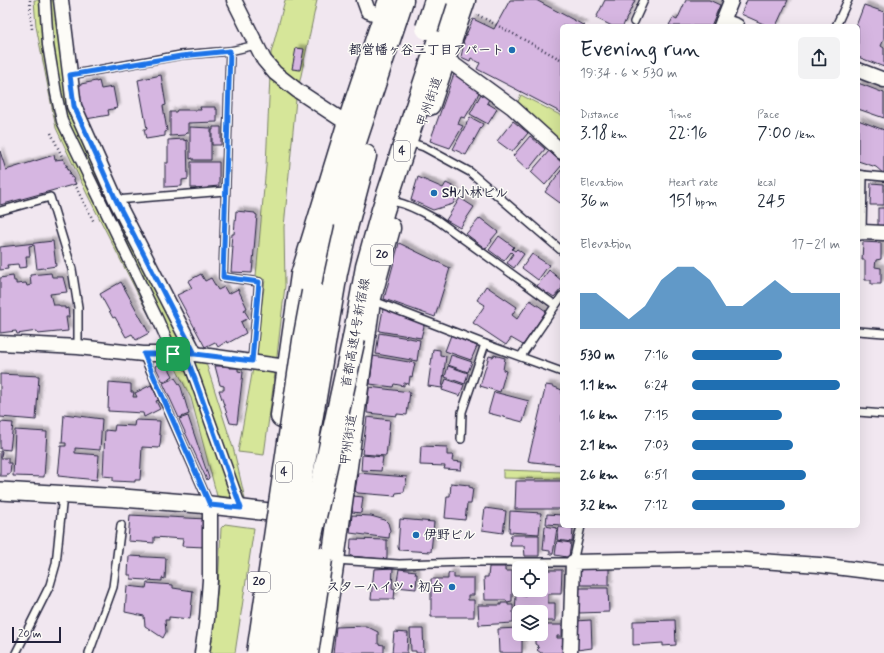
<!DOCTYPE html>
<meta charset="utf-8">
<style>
:root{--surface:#fff;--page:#f2f2f3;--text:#1f2937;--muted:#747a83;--accent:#1f6fb2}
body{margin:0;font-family:Mynerve,"Klee One",sans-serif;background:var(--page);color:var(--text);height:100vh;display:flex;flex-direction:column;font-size:15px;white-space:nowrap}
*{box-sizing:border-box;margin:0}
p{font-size:13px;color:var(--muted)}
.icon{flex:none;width:22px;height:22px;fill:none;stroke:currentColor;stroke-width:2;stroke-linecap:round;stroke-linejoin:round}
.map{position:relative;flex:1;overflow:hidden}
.panel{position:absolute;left:560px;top:24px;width:300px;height:504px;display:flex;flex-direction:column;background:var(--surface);border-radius:6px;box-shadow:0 4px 16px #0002}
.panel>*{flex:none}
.buttons{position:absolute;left:512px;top:561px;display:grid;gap:8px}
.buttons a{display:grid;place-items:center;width:36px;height:36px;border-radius:6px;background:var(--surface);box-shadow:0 4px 16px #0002;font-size:20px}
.scale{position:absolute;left:12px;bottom:10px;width:49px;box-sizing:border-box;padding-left:4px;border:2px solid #22223b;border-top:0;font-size:11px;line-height:14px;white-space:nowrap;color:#22223b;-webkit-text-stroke:3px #fdfcf7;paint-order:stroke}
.pin{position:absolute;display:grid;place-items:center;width:34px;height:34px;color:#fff;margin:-17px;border-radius:8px;box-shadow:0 2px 6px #0006}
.round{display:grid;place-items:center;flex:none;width:42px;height:42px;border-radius:6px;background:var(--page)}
.summary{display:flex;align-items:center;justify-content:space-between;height:68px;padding:0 20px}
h1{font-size:22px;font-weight:600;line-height:30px}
.metrics{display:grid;grid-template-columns:repeat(3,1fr);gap:6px;height:68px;padding:4px 20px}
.metrics div{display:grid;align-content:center}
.metrics b{font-size:17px;font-weight:600}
.metrics small{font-size:11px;font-weight:400}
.metrics p{font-size:11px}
.chart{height:112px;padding:8px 20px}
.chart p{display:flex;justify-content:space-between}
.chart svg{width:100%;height:72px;margin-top:4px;fill:var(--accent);opacity:.7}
ul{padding:0 20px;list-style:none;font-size:13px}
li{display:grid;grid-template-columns:64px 48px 1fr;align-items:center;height:30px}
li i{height:10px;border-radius:5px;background:var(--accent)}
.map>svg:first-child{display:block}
</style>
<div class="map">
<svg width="884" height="653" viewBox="0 0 884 653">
<defs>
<filter id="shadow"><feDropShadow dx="3.5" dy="-3.5" stdDeviation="1" flood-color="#0004"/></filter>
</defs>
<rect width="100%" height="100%" fill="#f1e7f0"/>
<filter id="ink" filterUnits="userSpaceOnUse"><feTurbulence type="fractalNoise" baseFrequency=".025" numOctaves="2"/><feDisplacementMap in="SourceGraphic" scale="8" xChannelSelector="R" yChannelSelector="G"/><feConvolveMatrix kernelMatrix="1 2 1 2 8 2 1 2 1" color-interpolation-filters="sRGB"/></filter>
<g filter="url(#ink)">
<g fill="#d6e699" stroke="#7c846a">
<path d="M 34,0 L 58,0 L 71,105 L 205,360 L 234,451 L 245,499 L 217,496 L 191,398 L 87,194 L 56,128 L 36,26 Z"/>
<path d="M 285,0 L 317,0 L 296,99 L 284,227 L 285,286 L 275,373 L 264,455 L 238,452 L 255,357 L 265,280 L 256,276 L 266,166 L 271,53 Z"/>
<path d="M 521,95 L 562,116 L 562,143 L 517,104 Z"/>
<path d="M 503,470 L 562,472 L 562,479 L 503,478 Z"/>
<path d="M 225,524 L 254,528 L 235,653 L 208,653 L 218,587 L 221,528 Z"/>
</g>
<g fill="#d6b6e1" stroke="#22223b" filter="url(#shadow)">
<path d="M 510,0 L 536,0 L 585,26 L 562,26 L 562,113 L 477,69 L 480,63 L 471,58 L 470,61 L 461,57 L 464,43 L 463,42 L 473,19 L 494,29 Z"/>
<path d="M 605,0 L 635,0 L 623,26 L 612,26 L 596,18 Z"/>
<path d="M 686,0 L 709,0 L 720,5 L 711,26 L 672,26 L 669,25 L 673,18 L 677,20 Z"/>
<path d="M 747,0 L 788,0 L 776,26 L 768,26 L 741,14 Z"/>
<path d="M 864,5 L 884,12 L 884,39 L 881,46 L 884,48 L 884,67 L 858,57 L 858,26 L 856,26 Z"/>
<path d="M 296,48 L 304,49 L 300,70 L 292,69 Z"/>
<path d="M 455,71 L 478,89 L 479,92 L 477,97 L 465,118 L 461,117 L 458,124 L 463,126 L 450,148 L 430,141 Z"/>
<path d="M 161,75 L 166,105 L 163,106 L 167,131 L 165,132 L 165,136 L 146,139 L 144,129 L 147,129 L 138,80 Z"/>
<path d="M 96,81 L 96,82 L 99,81 L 101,89 L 113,87 L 117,108 L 108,110 L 109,115 L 86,119 L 84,110 L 80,102 L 78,86 L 81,85 L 81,84 Z"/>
<path d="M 858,83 L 884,93 L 884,118 L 858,109 Z"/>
<path d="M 481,94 L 489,99 L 487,103 L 497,109 L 488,124 L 470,114 Z"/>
<path d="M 200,107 L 215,107 L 215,109 L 217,109 L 217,122 L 188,123 L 188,133 L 185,134 L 185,135 L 170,136 L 170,112 L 176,112 L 177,110 L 201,110 Z"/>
<path d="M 470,117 L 483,124 L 466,155 L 453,149 Z"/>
<path d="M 858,120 L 884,130 L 884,174 L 876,167 L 858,161 Z"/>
<path d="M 513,121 L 528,133 L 512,152 L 497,141 Z"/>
<path d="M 190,127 L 211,128 L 211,160 L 193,160 L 193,158 L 190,159 Z"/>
<path d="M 213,127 L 221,127 L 221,145 L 212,145 L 212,130 L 213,130 Z"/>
<path d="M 530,136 L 545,149 L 528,170 L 513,156 Z"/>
<path d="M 184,139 L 184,141 L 187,140 L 188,179 L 182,180 L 182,186 L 165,187 L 165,163 L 168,163 L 168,140 Z"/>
<path d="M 0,151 L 6,170 L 54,155 L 55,160 L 63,159 L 76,184 L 0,205 Z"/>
<path d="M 549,151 L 562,163 L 562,165 L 545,185 L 531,172 Z"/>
<path d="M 191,162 L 219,162 L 219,186 L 208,187 L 208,189 L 196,189 L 196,188 L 191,188 Z"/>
<path d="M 562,169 L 562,200 L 560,203 L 545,192 Z"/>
<path d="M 418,177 L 443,188 L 446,183 L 454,187 L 453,190 L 457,191 L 455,195 L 457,196 L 453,204 L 433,210 L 411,200 Z"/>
<path d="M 871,183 L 884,184 L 884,205 L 870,205 Z"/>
<path d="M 460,198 L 474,207 L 460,228 L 446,220 Z"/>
<rect x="878" y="208" width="6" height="20"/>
<path d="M 236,211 L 255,213 L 255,214 L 257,215 L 252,273 L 231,272 L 233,246 L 231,246 L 232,234 L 234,234 Z"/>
<path d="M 480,218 L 498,232 L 491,240 L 492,241 L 486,249 L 466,234 Z"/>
<path d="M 499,236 L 514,247 L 512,249 L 515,251 L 517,249 L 524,254 L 514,268 L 507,263 L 513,254 L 511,252 L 504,261 L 489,250 Z"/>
<path d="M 53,241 L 56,266 L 37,269 L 34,245 L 29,246 L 30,256 L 26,256 L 27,267 L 19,268 L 18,264 L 7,265 L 8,269 L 0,270 L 0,247 Z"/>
<path d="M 863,242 L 881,243 L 881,259 L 876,260 L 875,267 L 881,268 L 881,284 L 871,284 L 871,280 L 865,280 L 865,260 L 862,260 Z"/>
<path d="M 399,243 L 450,268 L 435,317 L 384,299 Z"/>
<path d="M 532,254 L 549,265 L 538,280 L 522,268 Z"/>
<path d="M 549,270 L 562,281 L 562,288 L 554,297 L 548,293 L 547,294 L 537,286 Z"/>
<path d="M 51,273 L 52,277 L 63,277 L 67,292 L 50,294 L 53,305 L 59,305 L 60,307 L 65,307 L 65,309 L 68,308 L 69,317 L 66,317 L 68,331 L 38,334 L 37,331 L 17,334 L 16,331 L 0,333 L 0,278 L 13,276 L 14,281 L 16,281 L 16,284 L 26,283 L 27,286 L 31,285 L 30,275 Z"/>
<path d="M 201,274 L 205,281 L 211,278 L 218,290 L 224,287 L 228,294 L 238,289 L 247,308 L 244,310 L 249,318 L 241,322 L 246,333 L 228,343 L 227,341 L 218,347 L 215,342 L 205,347 L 177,295 L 192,288 L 188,281 Z"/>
<path d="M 121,282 L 149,333 L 136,340 L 132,334 L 126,337 L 115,317 L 113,318 L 100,294 Z"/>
<path d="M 486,286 L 517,307 L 512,315 L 517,319 L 530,300 L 546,311 L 523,345 L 511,338 L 506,345 L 473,323 L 485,305 L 477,300 Z"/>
<path d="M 383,309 L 422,323 L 424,326 L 421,338 L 379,331 Z"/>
<path d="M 379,333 L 420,340 L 417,361 L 376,354 Z"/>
<path d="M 451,335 L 477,346 L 471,360 L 445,351 Z"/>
<path d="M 433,349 L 440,350 L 440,355 L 446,356 L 442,388 L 428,386 Z"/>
<path d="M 451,355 L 472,362 L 468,372 L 448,365 Z"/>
<path d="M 494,355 L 505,358 L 503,370 L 506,371 L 500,392 L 480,386 L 489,356 L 493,357 Z"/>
<path d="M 373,356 L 415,363 L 412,377 L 410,376 L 409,384 L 404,383 L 404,386 L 394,384 L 393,387 L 370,384 Z"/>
<path d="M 165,361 L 173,376 L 163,382 L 155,366 Z"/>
<path d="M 215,366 L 231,366 L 230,368 L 238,368 L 238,371 L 243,372 L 237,424 L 230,423 L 219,390 L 224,390 L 224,386 L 220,385 Z"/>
<path d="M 448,366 L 468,373 L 465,384 L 445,377 Z"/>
<path d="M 0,374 L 39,376 L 36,420 L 0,417 Z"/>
<path d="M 175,378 L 181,387 L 189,414 L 179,418 L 163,383 Z"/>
<path d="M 446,379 L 464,385 L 460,396 L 442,390 Z"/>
<path d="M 109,382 L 131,384 L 131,392 L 134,392 L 133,397 L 137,397 L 135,393 L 151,385 L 159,400 L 156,401 L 160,409 L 144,417 L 143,413 L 108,411 Z"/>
<path d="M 546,385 L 552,386 L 562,390 L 562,465 L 533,462 L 528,461 Z"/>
<path d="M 369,387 L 410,392 L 407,415 L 397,414 L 397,416 L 367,413 Z"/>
<path d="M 494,392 L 529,401 L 523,422 L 488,413 Z"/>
<path d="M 64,414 L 102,419 L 100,450 L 75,448 L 75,453 L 99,455 L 97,480 L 58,476 L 61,446 L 66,446 L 66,443 L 62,443 Z"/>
<path d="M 188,416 L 209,478 L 207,480 L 179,419 Z"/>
<path d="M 367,417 L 390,420 L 386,456 L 362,454 Z"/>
<path d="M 135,420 L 160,421 L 159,434 L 161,435 L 160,445 L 159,448 L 142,447 L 140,480 L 135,480 L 135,482 L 113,481 L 113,477 L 103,476 L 105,430 L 114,431 L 115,425 L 134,426 Z"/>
<path d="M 0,422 L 13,423 L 10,450 L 0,449 Z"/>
<path d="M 15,430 L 47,432 L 44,477 L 13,476 Z"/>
<path d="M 421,446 L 447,447 L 447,455 L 453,455 L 452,461 L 462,462 L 461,470 L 444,469 L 445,466 L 420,465 Z"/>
<path d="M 0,451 L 2,451 L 1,458 L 8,458 L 8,463 L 11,463 L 10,474 L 7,474 L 7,476 L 0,476 Z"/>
<path d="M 362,455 L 383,457 L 381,471 L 361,470 Z"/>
<path d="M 358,473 L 407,477 L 404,492 L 396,493 L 395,496 L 358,493 L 355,491 Z"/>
<path d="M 516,481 L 562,481 L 562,509 L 515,509 Z"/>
<path d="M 451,483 L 469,485 L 469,487 L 473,488 L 471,504 L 467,504 L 465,520 L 445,518 L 447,496 L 450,496 Z"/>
<path d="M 353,496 L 363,497 L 361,513 L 352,512 Z"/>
<path d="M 485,508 L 506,511 L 503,533 L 482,530 Z"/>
<path d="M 510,511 L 541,513 L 539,534 L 509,532 Z"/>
<path d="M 547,514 L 562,515 L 562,525 L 546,524 Z"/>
<path d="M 130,515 L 206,519 L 205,547 L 182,546 L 183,539 L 154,537 L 154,543 L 128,541 Z"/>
<path d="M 352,515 L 371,516 L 385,520 L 388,523 L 390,530 L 389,538 L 350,533 Z"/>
<path d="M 400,519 L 434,522 L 431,552 L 399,550 L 398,547 Z"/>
<path d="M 545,526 L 557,528 L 553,554 L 550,554 L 550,551 L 543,550 Z"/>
<path d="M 559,527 L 573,528 L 572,542 L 557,540 Z"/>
<path d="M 511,535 L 539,535 L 539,556 L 525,556 L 524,546 L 510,546 Z"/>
<path d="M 351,539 L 387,540 L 387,558 L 383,559 L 350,556 Z"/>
<path d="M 557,541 L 571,543 L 569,556 L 567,557 L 555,555 Z"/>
<path d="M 129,556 L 166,558 L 165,579 L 162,578 L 162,581 L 131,579 L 131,575 L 128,575 Z"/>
<path d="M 489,567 L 505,567 L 505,571 L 512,571 L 512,601 L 507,602 L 506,600 L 485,600 L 484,577 L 488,577 Z"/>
<rect x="578" y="567" width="31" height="18"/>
<path d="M 393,568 L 392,588 L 395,589 L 394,599 L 371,599 L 374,569 Z"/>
<path d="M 399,569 L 416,571 L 415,574 L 417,574 L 416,589 L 396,587 Z"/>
<path d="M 517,570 L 519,570 L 519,589 L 516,589 Z"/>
<path d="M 541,570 L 562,570 L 561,594 L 548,594 L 548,603 L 555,603 L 555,621 L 541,621 L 541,612 L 519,612 L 519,615 L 515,615 L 516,595 L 525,596 L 525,590 L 541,590 Z"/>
<path d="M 449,573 L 453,573 L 454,574 L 454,578 L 474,578 L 474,595 L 468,595 L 468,600 L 474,600 L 474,617 L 431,617 L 431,579 L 448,579 L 448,575 Z"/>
<path d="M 147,583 L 173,585 L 173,588 L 193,591 L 190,619 L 169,617 L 169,620 L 165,620 L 166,632 L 163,638 L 145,626 L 144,616 L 125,612 L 127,586 L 146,588 Z"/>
<path d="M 579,588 L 608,588 L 609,612 L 579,613 Z"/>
<path d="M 501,603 L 508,603 L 508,605 L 513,605 L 513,623 L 479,625 L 478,605 L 501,605 Z"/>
<path d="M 591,620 L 592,648 L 577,650 L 575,621 Z"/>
<path d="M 675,620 L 676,645 L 663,646 L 663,643 L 633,645 L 633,621 Z"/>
<path d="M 541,625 L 562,625 L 562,636 L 557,636 L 557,638 L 563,638 L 564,639 L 564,644 L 562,645 L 562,646 L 564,646 L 564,651 L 562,652 L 562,653 L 541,653 L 537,650 L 539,648 L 537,647 L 538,646 L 535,644 L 535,634 L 541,634 Z"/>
<path d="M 366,626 L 378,632 L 378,644 L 384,645 L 384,653 L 333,653 L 336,627 Z"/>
<path d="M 519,628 L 519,634 L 522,634 L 522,653 L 499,653 L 498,629 Z"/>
<path d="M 410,629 L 423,629 L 424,653 L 416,653 L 416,651 L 411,651 Z"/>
<path d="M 394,632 L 408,633 L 407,653 L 392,653 Z"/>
</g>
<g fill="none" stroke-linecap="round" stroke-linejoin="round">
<g stroke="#22223b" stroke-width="10">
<g id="service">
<path d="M 634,22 L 644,0"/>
<path d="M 836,26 L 848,0"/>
<path d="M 70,75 L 181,55 L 230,51"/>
<path d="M 415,144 L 424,147 L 470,172 L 562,251"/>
<path d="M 858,174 L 863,175 L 862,232"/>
<path d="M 863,175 L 884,177"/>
<path d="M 116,200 L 225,191"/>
<path d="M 396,202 C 411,205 424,213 437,220 L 555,305"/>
<path d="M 0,211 L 50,197 L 72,269 L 78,307 L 78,347"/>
<path d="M 371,301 L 379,303 L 485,344 L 562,372"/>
<path d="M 858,331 L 884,333"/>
<path d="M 143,354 L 209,503"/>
<path d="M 521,356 L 562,296"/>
<path d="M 252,361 L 259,282 L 223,277 L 230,51 L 256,45"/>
<path d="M 858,412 L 884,414"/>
<path d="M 461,439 L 462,412 L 485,344"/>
<path d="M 335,560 L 399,564 L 469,562 L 573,562 L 581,526"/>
<path d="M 16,653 L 50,585 L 56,564 L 63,495"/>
<path d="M 89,653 L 113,587 L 121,525"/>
</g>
</g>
<g stroke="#22223b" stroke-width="13">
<g id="pedestrian">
<path d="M 45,0 L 48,45 L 56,93 L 62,121 L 158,320 L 173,354"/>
<path d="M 185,353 L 196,382 L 241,508"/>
</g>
</g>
<g stroke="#22223b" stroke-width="17">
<g id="minor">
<path d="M 61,0 L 74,106 L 116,200 L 195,354"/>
<path d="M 234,0 L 264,60 L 275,73 L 298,91 L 339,118 L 349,122"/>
<path d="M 364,0 L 368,11 L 384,17"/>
<path d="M 723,21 L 737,26"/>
<path d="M 721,26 L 731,1 L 730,0"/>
<path d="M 443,62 L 453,64 L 512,107 L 562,152"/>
<path d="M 858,70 L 884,80"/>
<path d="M 858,233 L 862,232 L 884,233"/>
<path d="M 0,343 L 78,347 L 143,354 L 195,354 L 279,366 L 289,366"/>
<path d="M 202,653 L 207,619 L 210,580 L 210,505"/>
<path d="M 570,653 L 573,562 L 730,559 L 819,565 L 884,573"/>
</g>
</g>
<g stroke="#22223b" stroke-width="20">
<path id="tertiary" d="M 0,491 L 123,498 L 210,505 L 338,520"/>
</g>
<g stroke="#22223b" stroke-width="25">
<g id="trunk">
<path d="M 429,104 L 464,0"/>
<path d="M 282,416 L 302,275 L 349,122 L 390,0"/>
<path d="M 319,653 L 333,560 L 369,301 L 389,228"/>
</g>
</g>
<g stroke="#22223b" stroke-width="25">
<g id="motorway">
<path d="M 346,228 L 365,156"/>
<path d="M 313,292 L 325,239 L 340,187 L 402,0"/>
<path d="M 354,338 L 367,267 L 383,210 L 452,0"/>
</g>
</g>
<g stroke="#22223b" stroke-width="2.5" stroke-dasharray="1 3" stroke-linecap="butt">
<path d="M 30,0 L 31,20 L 32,29"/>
<path d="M 478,15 L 562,60"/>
<path d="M 51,133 L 80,195 L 94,222"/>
</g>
<use href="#service" stroke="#fdfcf7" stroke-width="7"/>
<use href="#pedestrian" stroke="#fdfcf7" stroke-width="10"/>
<use href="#minor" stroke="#fdfcf7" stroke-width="14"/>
<use href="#tertiary" stroke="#fdfcf7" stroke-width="17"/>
<use href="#trunk" stroke="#fdfcf7" stroke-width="22"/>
<use href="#motorway" stroke="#fdfcf7" stroke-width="22"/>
<g stroke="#22223b" stroke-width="25" stroke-linecap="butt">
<g id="motorway-bridge">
<path d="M 427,28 L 436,0"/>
<path d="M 258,653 L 304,340 L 313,292"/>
<path d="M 274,653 L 301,480 L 336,273 L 346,228"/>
<path d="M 290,653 L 304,567 L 354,338"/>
<path d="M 307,653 L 321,559"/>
</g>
</g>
<use href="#motorway-bridge" stroke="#fdfcf7" stroke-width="22"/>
</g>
</g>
<g fill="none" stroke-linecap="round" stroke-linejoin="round" filter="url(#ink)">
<g stroke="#fff" stroke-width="8">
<path id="route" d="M 173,354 L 144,354 L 210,505 L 241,508 L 196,382 L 185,353 L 195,354 L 252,361 L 259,282 L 223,277 L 230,51 L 181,56 L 70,75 L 74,106 L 116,200 L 195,354 L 173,354"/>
</g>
<use href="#route" stroke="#1a73e8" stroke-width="5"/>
</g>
<g fill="#1f6fb2" stroke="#fdfcf7" stroke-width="1.5">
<circle cx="512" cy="50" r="4"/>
<circle cx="434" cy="193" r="4"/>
<circle cx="416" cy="535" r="4"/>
<circle cx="452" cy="587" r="4"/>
</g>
<g text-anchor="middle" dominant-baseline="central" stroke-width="3" stroke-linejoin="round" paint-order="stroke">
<g fill="#fdfcf7" stroke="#646373" stroke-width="1">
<rect x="394" y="141" width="16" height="20" rx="3"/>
<rect x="371" y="245" width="22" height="20" rx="3"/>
<rect x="276" y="462" width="16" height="20" rx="3"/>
<rect x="248" y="572" width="22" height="20" rx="3"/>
</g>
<g font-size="12" font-weight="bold" fill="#22223b">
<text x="402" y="151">4</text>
<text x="382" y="255">20</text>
<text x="284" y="472">4</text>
<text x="259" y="582">20</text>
</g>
<g font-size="13" font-weight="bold" fill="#22223b" stroke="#fdfcf7" text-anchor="end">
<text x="504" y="50">都営幡ヶ谷二丁目アパート</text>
<text x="442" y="193" text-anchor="start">SH小林ビル</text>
<text x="424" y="535" text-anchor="start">伊野ビル</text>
<text x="444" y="587">スターハイツ・初台</text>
</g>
<g font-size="13" fill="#22223b" stroke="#fdfcf7">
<text transform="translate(430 102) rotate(-71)">甲州街道</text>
<text transform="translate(356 333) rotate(-80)">首都高速4号新宿線</text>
<text transform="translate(349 440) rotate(-82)">甲州街道</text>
</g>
</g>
</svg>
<div class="buttons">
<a><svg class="icon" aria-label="locate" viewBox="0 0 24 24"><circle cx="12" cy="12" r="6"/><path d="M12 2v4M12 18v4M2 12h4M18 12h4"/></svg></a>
<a><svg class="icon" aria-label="layers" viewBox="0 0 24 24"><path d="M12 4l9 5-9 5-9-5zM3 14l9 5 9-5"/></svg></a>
</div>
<div class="scale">20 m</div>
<div class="pin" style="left:173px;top:354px;background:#1e9e55"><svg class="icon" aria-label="arrive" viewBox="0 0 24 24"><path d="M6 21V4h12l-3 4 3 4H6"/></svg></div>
<section class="panel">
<div class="summary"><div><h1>Evening run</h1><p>19:34 · 6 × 530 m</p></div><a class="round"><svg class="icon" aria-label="share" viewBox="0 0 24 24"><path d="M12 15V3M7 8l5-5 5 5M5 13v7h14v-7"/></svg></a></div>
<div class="metrics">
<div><p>Distance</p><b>3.18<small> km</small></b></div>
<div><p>Time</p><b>22:16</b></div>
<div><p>Pace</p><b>7:00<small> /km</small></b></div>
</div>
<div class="metrics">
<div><p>Elevation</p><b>36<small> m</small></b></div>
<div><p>Heart rate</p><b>151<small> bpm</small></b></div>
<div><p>kcal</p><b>245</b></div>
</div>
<div class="chart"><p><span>Elevation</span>17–21 m</p>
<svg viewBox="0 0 160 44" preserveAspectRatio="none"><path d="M0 44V22L10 22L20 30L30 38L40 30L50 14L60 6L70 6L80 14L90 30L100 30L110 22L120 14L130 22L140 22L150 22L160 22V44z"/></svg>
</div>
<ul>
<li><b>530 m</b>7:16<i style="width:61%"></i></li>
<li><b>1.1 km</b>6:24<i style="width:100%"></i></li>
<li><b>1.6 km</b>7:15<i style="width:61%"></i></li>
<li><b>2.1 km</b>7:03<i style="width:68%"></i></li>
<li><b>2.6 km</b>6:51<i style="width:77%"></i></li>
<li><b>3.2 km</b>7:12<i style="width:63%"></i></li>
</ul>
</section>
</div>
